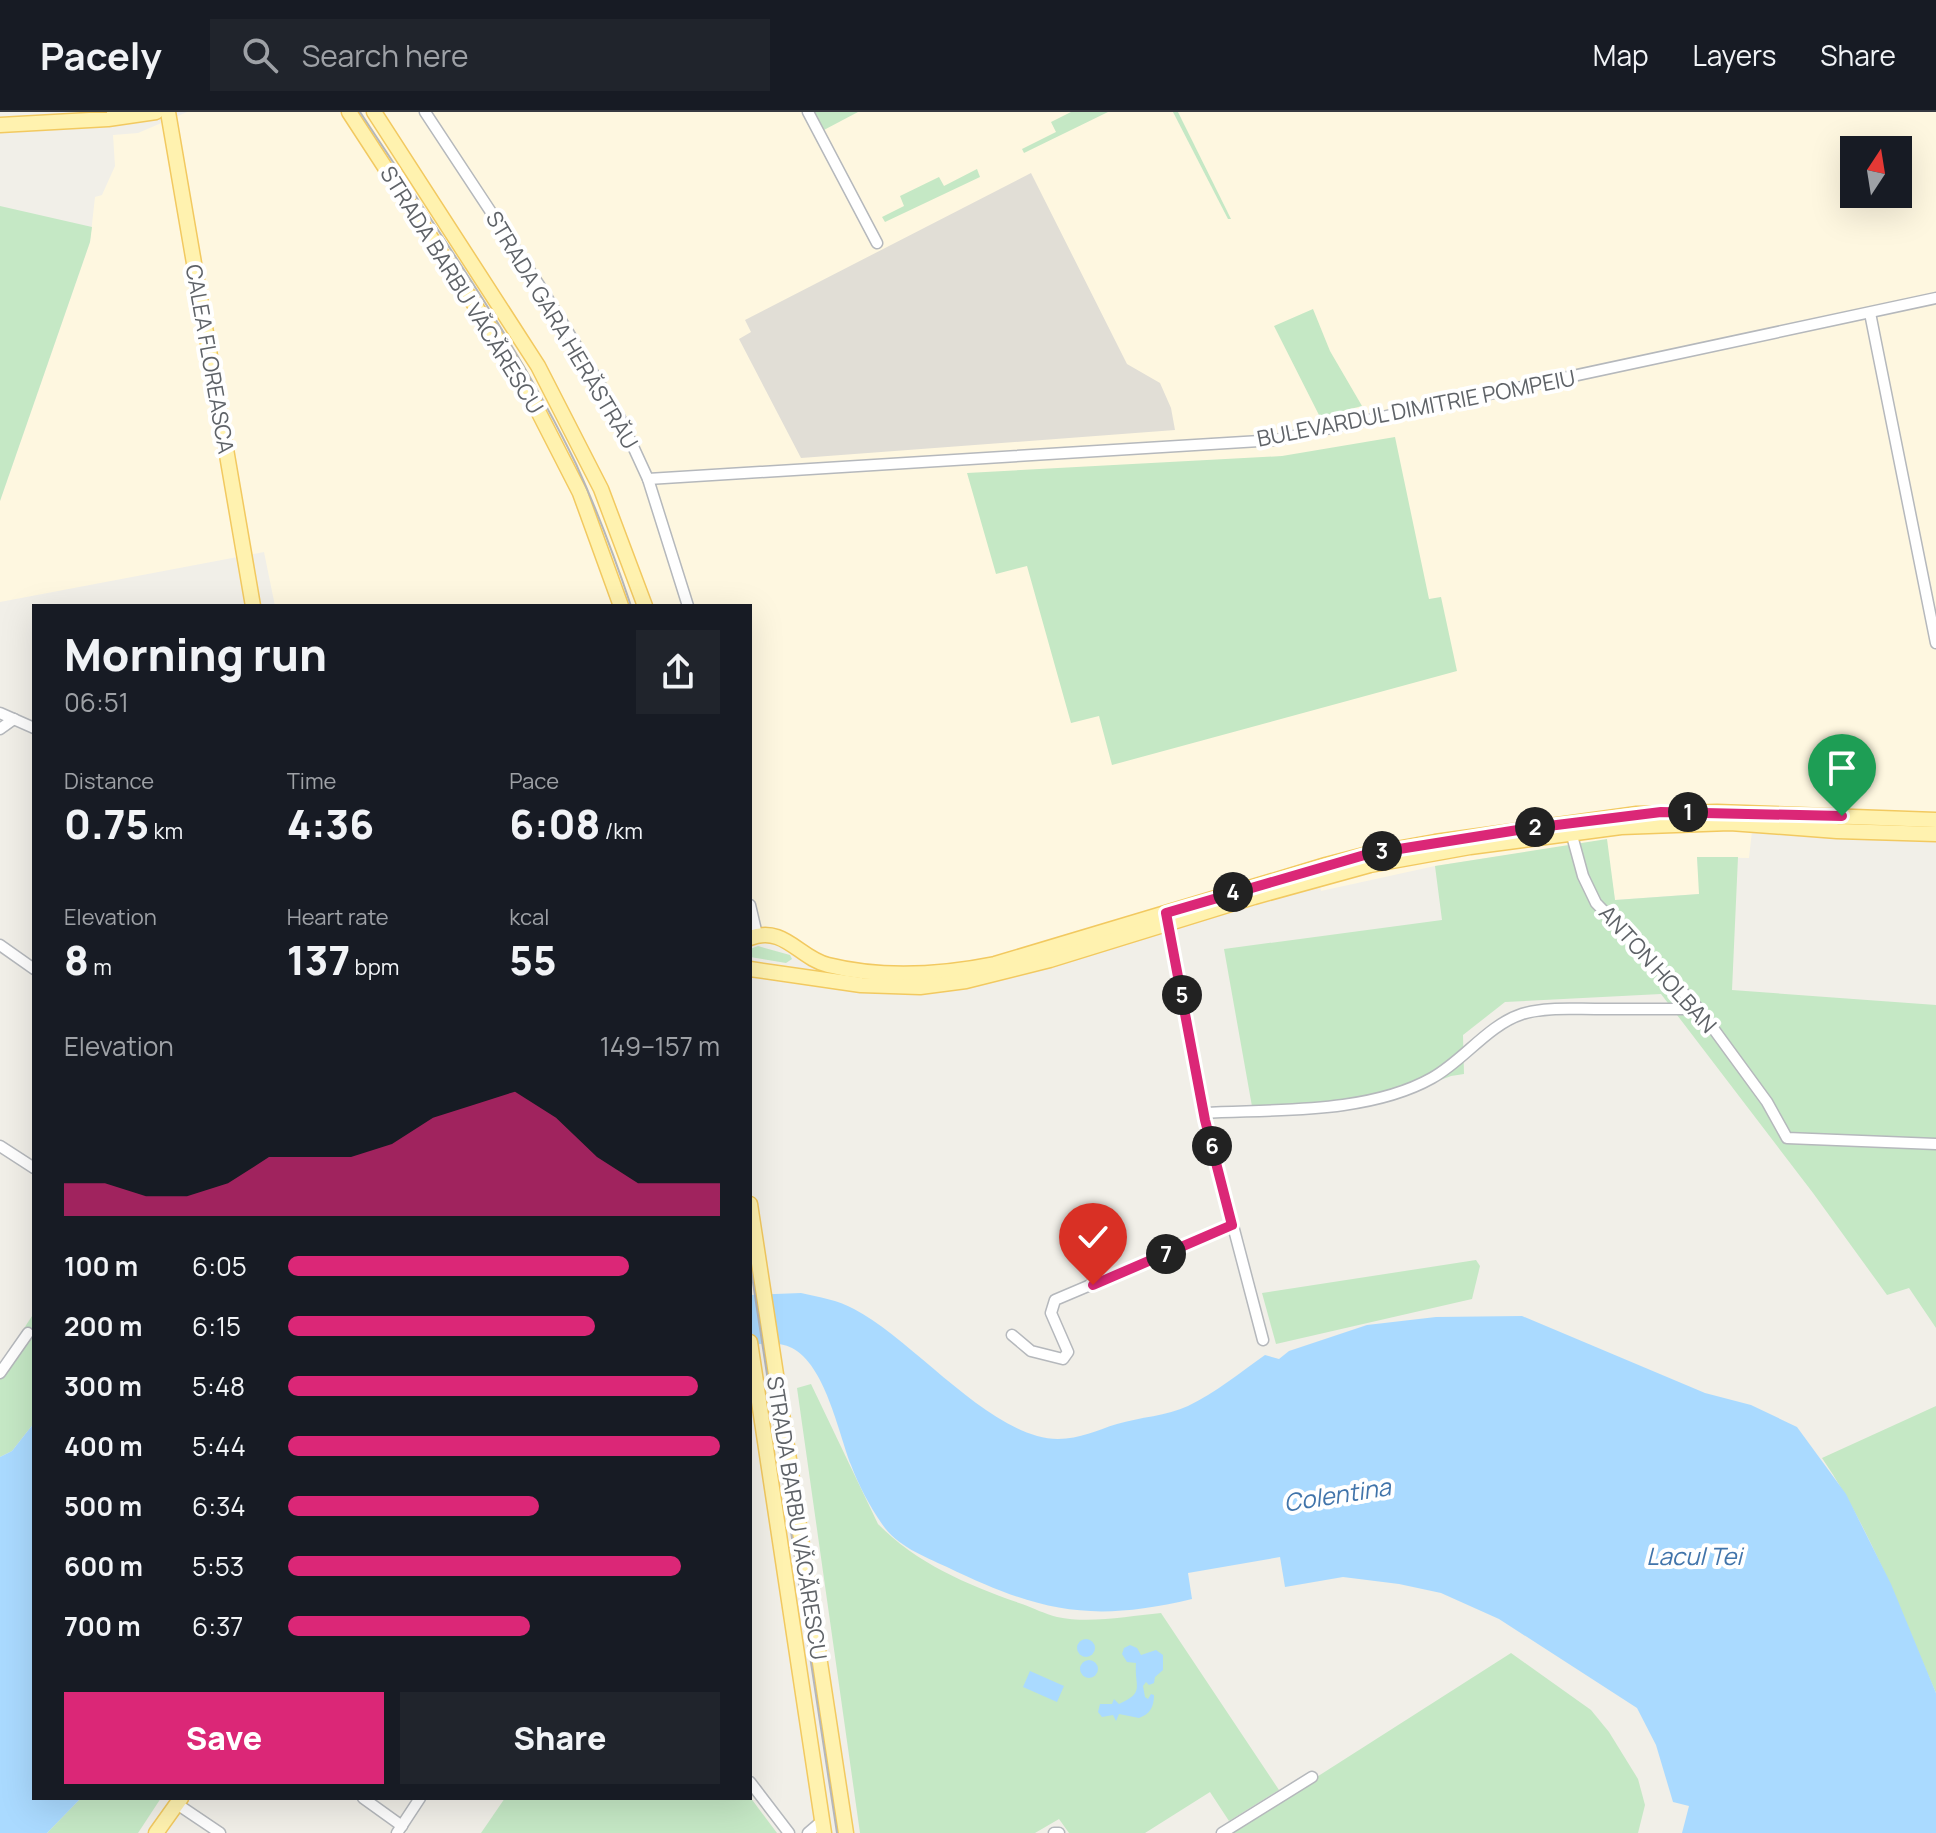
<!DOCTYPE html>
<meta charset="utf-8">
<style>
:root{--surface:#171b24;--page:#20242c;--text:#f1f3f6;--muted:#9ea1a6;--line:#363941;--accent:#db2777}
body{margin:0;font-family:Manrope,sans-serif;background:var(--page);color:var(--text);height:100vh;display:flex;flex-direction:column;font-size:30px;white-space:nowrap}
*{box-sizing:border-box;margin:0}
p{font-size:26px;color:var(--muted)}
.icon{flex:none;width:44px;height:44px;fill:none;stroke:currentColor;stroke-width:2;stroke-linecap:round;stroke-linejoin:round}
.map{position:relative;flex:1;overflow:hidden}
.side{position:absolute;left:32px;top:492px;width:720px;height:1196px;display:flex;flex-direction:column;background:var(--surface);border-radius:0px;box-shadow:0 8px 32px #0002}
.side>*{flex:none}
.needle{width:52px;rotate:12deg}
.controls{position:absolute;left:1840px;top:24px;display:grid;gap:16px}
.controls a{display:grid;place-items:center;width:72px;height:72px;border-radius:0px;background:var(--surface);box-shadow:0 8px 32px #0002;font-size:40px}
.pin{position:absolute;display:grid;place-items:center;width:68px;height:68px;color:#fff;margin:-82px -34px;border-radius:50% 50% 50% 0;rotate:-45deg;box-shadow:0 0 8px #0007}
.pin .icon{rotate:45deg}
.km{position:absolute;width:40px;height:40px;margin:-20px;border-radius:50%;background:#222;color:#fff;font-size:22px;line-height:40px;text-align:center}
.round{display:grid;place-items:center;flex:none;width:84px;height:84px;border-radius:0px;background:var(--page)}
.summary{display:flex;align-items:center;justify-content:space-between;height:136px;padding:0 32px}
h1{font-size:44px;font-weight:800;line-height:60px}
.figures{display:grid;grid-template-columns:repeat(3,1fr);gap:12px;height:136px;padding:8px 32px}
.figures div{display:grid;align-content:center}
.figures b{font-size:40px;font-weight:800}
.figures small{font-size:22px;font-weight:400}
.figures p{font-size:22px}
.chart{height:224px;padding:16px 32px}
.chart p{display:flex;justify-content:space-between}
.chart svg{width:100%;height:144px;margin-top:8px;fill:var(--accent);opacity:.7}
.button{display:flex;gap:16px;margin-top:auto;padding:16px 32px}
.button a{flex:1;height:92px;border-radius:0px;background:var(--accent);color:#fff;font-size:32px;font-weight:800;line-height:92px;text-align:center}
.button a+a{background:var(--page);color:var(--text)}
ul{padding:0 32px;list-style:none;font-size:26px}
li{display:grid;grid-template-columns:128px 96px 1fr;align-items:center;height:60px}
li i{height:20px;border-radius:10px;background:var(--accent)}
header{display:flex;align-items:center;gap:48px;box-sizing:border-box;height:112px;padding:0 40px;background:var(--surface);border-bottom:2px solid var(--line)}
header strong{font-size:38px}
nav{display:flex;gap:44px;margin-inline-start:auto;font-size:28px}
.search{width:560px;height:72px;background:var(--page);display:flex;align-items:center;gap:20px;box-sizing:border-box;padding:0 28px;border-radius:0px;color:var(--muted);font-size:30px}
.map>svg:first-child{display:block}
</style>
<header>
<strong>Pacely</strong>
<div class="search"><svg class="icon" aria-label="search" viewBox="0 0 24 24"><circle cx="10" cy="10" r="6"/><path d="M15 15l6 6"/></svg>Search here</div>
<nav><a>Map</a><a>Layers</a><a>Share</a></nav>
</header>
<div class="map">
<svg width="1936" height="1721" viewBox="0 0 1936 1721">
<rect width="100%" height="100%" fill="#f1efe8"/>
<path fill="#fef7e0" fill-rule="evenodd" d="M 187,0 L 1936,0 L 1936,713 L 1753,710 L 1749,746 L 1697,745 L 1700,782 L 1615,788 L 1606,728 L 1435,754 L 1321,779 L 1315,752 L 1007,845 L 931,857 L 825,848 L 801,829 L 770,818 L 750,822 L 750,494 L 275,494 L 264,440 L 0,490 L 0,389 L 90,130 L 95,85 L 102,83 L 115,54 L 113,23 L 138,21 ZM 1854,38 L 1898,38 L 1898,82 L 1854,82 Z"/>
<path fill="#e1ded6" d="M 1031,61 L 1127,252 L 1160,271 L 1171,296 L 1175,318 L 801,346 L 739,227 L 751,220 L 745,208 Z"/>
<g fill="#c5e8c5">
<path d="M 811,0 L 858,0 L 822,19 Z"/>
<path d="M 1071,0 L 1108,0 L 1024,41 L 1022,37 L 1056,20 L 1051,10 Z"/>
<path d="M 1173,0 L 1178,0 L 1231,107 L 1228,107 Z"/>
<path d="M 977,57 L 980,65 L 885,110 L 882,105 L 904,94 L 900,84 L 939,65 L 944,74 Z"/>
<path d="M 0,94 L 92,115 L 90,130 L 0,389 Z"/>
<path d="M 1313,197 L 1330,239 L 1362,294 L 1320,305 L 1274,214 Z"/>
<path d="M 1395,325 L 1429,487 L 1441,485 L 1457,559 L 1112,653 L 1099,604 L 1071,611 L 1027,454 L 996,462 L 967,361 L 1282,344 Z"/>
<path d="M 1607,727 L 1615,788 L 1699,782 L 1697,745 L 1738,745 L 1732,878 L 1936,893 L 1936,1216 L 1909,1176 L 1887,1183 L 1813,1081 L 1661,882 L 1505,890 L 1463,923 L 1464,962 L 1451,964 L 1393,986 L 1253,1000 L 1224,837 L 1442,808 L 1435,754 Z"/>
<path d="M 758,834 L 790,843 L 792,847 L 786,851 L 750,845 L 750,837 Z"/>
<path d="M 1476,1148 L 1480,1154 L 1472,1187 L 1276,1232 L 1262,1181 Z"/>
<path d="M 34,1201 L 34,1311 L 12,1339 L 0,1345 L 0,1253 Z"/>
<path d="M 811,1272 L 878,1412 C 917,1452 970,1474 1022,1492 C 1033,1496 1045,1502 1057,1505 C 1090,1512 1128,1504 1161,1501 L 1279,1678 L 1229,1709 L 1210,1680 L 1145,1721 L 1069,1721 L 1059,1707 L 1035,1721 L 860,1721 L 797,1276 Z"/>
<path d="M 1936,1294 L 1936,1581 C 1901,1501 1872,1419 1822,1346 Z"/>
<path d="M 1511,1541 L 1591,1598 L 1609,1620 L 1638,1667 L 1645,1693 L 1638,1721 L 1229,1721 Z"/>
<path d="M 750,1685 L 777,1721 L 481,1721 L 505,1686 Z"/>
<path d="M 81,1686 L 161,1686 L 138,1721 L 47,1721 Z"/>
</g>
<g fill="#aadaff">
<path d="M 801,1181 C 819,1185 838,1188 854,1197 C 914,1228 991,1326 1058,1327 C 1080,1327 1097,1318 1117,1312 C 1140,1305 1167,1304 1188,1294 C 1215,1281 1241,1260 1265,1243 L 1279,1247 L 1289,1239 L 1367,1213 L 1436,1205 L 1522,1204 L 1705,1281 L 1751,1293 L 1797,1315 L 1846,1382 L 1891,1472 L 1936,1581 L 1936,1721 L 1682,1721 L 1689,1694 L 1673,1690 L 1656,1633 L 1637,1596 L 1499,1507 L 1441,1481 L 1399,1472 L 1343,1465 L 1285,1475 L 1280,1445 L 1188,1461 L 1192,1487 C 1091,1511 1040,1500 947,1455 C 923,1444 897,1434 882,1412 C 870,1395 858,1372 851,1353 C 838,1319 825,1253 792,1236 C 778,1229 765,1232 750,1233 L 750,1183 Z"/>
<path d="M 34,1311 L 34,1686 L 81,1686 L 47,1721 L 0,1721 L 0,1345 L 12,1339 Z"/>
<circle cx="1086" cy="1536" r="9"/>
<path d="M 1130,1533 L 1137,1536 L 1141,1543 L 1156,1538 L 1163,1543 L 1163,1558 L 1155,1565 L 1154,1571 L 1149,1573 L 1146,1570 L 1143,1574 L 1145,1585 L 1148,1587 L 1151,1582 L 1154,1583 C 1154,1595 1150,1602 1139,1606 L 1119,1602 L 1116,1609 L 1113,1603 L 1102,1605 L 1098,1600 L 1100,1592 L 1112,1592 L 1114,1587 L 1119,1592 C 1146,1580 1134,1575 1136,1551 L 1127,1550 L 1122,1542 L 1124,1536 Z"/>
<circle cx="1089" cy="1557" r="9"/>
<path d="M 1030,1559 L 1064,1574 L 1057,1590 L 1023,1575 Z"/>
</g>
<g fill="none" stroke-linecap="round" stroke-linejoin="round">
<g stroke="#b5b8bc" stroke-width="13">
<g id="minor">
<path d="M 425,0 L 543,179 L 619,304 L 648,367 L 688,494"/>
<path d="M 808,0 L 877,131"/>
<path d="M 1870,201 L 1936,531"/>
<path d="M 648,367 L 1275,328 L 1936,186"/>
<path d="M 0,601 L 34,616"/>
<path d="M 0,617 L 14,607"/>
<path d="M 1571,720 L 1583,764 L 1596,791 L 1699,897 L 1767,990 L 1787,1026 L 1936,1032"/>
<path d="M 750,793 L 757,823"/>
<path d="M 1168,808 L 1206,1011 L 1263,1228"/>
<path d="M 0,833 L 34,857"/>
<path d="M 1204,1001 C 1276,997 1368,1002 1432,966 C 1463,949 1488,913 1522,902 C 1545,895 1571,897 1595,897 C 1630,897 1665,897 1699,897"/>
<path d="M 0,1034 L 34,1056"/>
<path d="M 1012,1223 L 1031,1239 L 1063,1247 L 1068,1240 L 1051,1201 L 1055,1188 L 1232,1113"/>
<path d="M 0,1261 L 28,1221"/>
<path d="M 750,1670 L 789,1721"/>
<path d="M 363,1686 L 402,1714"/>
<path d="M 177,1692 L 220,1721"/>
<path d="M 397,1721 L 420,1686"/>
<path d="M 808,1721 L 822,1709"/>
<path d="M 1054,1721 L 1059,1721"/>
<path d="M 1222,1721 L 1312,1665"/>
</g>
</g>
<g stroke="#f2c960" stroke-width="17">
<g id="major">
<path d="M 168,0 L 253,494"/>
<path d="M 349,0 L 517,258 L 580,381 L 621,494"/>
<path d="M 374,0 L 538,254 L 601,377 L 645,494"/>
<path d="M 0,13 L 108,7 L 156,0"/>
<path d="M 750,826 C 784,813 799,846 828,853 C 884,867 940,863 995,852 L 1326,753 L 1368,742 L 1435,730 L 1637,702 L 1717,700 L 1936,708"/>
<path d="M 750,857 L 861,873 L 920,875 L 966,869 L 1050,848 L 1254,785 L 1370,753 L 1470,735 L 1621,715 L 1730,711 L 1837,719 L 1936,722"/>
<path d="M 750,1092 L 846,1721"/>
<path d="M 750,1230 L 824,1721"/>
<path d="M 156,1721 L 181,1686"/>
</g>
</g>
<use href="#minor" stroke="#fff" stroke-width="10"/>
<use href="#major" stroke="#fff2af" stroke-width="14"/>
<g stroke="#b6b7b8" stroke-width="2">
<path d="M 360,0 C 435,115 516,228 576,352 C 597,398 615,446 631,494"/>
<path d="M 750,1151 L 837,1721"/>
</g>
</g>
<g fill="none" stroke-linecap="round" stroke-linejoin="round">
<g stroke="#fff" stroke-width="16">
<path id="route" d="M 1093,1173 L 1232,1113 L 1205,1008 L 1166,801 L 1368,742 L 1524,717 L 1661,700 L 1842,704"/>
</g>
<use href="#route" stroke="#db2777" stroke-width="10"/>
</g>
<g text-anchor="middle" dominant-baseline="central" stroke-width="8" stroke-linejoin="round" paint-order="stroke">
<g font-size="22" fill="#5f6368" stroke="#fff">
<text transform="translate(462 178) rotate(58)">STRADA BARBU VĂCĂRESCU</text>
<text transform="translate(562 218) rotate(59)">STRADA GARA HERĂSTRĂU</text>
<text transform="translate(210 247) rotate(80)">CALEA FLOREASCA</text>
<text transform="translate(1416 296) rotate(-11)">BULEVARDUL DIMITRIE POMPEIU</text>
<text transform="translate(1658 857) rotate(48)">ANTON HOLBAN</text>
<text transform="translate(797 1406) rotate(81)">STRADA BARBU VĂCĂRESCU</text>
</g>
<g font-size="24" font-style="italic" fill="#4174aa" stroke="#fff">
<text transform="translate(1337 1382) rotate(-9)">Colentina</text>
<text x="1694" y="1443">Lacul Tei</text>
</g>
</g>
</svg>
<div class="controls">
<a><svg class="needle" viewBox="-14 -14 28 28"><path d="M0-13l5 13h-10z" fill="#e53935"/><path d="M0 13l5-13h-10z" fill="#9ea1a6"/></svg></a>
</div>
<div class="pin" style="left:1842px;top:704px;background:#1e9e55"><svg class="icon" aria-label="arrive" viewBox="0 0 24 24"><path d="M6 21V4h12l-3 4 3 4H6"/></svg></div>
<div class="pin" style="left:1093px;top:1173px;background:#d93025"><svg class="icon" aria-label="check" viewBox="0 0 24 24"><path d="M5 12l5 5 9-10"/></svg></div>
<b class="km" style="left:1688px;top:700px">1</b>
<b class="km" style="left:1535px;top:715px">2</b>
<b class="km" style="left:1382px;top:739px">3</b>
<b class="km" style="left:1233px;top:780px">4</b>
<b class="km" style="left:1182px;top:883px">5</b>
<b class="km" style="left:1212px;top:1034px">6</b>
<b class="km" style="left:1166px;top:1142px">7</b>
<section class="side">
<div class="summary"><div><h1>Morning run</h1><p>06:51</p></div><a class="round"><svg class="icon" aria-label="share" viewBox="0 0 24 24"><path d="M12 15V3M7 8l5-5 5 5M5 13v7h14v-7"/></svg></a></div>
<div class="figures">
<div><p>Distance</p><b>0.75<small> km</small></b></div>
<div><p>Time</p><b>4:36</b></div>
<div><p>Pace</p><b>6:08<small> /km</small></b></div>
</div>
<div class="figures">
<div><p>Elevation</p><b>8<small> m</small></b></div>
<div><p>Heart rate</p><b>137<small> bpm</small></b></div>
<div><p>kcal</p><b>55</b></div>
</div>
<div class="chart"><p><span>Elevation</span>149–157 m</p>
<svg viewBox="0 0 160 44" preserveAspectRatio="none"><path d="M0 44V34L10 34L20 38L30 38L40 34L50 26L60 26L70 26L80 22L90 14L100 10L110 6L120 14L130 26L140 34L150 34L160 34V44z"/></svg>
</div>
<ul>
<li><b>100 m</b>6:05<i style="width:79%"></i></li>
<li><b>200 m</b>6:15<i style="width:71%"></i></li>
<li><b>300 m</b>5:48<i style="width:95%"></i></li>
<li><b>400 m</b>5:44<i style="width:100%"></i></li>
<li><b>500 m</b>6:34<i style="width:58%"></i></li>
<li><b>600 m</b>5:53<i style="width:91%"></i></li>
<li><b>700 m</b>6:37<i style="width:56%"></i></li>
</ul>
<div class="button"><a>Save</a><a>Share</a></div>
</section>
</div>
